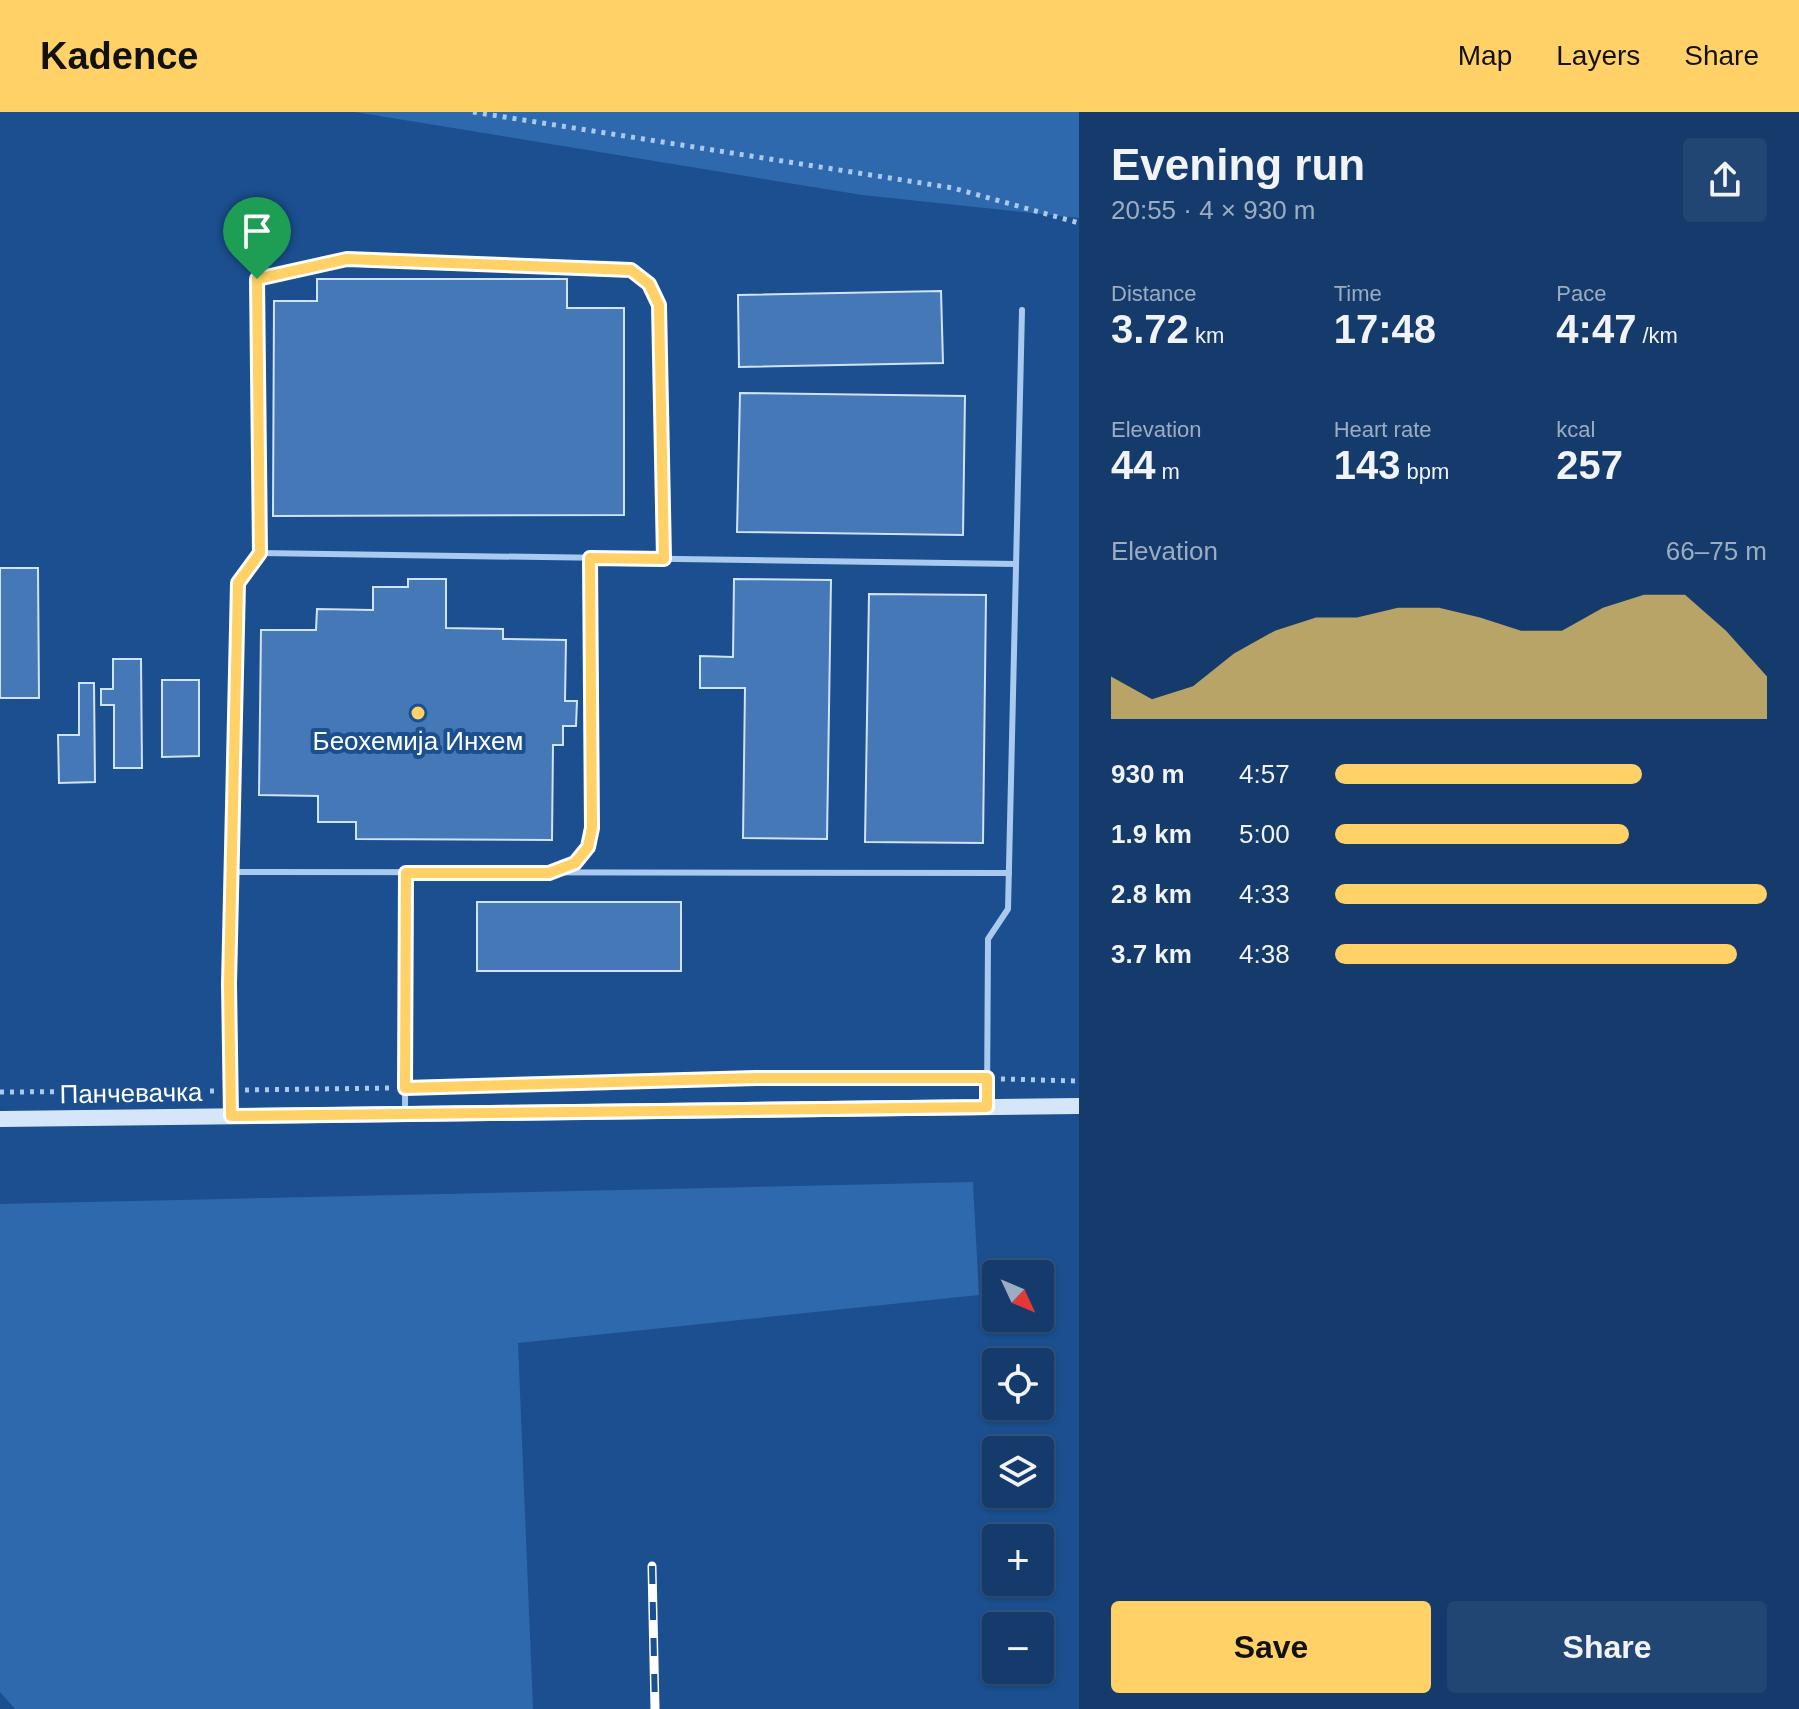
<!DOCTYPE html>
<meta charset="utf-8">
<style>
:root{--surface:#143b6b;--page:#214673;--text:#f1f3f6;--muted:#9dadc1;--line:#33557e;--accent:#ffd166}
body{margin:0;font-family:Helvetica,sans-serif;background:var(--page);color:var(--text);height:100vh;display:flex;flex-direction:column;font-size:30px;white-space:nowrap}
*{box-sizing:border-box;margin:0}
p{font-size:26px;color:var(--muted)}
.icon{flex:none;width:44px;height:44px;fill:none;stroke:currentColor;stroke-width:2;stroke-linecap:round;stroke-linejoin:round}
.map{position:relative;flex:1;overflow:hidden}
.side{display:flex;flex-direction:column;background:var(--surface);width:720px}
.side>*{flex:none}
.needle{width:52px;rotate:134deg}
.tools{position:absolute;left:982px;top:1148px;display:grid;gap:16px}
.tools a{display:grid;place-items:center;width:72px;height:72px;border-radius:8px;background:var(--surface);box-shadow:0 2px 6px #0004,0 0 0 2px var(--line);font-size:40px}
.pin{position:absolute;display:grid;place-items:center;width:68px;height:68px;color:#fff;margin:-82px -34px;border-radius:50% 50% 50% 0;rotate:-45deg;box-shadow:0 0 8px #0007}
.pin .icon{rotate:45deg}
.round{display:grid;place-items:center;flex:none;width:84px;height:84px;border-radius:8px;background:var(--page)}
.head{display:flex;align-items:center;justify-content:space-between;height:136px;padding:0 32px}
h1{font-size:44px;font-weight:800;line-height:60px}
.metrics{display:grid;grid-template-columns:repeat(3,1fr);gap:12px;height:136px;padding:8px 32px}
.metrics div{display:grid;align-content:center}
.metrics b{font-size:40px;font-weight:800}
.metrics small{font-size:22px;font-weight:400}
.metrics p{font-size:22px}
.chart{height:224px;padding:16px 32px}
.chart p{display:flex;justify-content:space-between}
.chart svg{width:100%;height:144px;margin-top:8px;fill:var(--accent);opacity:.7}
.button{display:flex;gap:16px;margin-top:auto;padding:16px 32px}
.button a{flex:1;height:92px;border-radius:8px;background:var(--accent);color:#111;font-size:32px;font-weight:800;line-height:92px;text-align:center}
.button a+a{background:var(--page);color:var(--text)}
ul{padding:0 32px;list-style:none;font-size:26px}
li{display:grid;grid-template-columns:128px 96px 1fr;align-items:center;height:60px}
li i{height:20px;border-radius:10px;background:var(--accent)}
header{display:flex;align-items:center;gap:48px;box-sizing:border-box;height:112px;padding:0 40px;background:var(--accent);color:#111}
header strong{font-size:38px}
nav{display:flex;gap:44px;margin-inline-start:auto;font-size:28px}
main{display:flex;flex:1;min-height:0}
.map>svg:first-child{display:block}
</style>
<header>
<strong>Kadence</strong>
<nav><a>Map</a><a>Layers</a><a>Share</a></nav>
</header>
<main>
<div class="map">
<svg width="1079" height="1597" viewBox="0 0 1079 1597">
<rect width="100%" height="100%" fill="#1b4f8f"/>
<g fill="#2e69ad">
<path d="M 355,0 L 1079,0 L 1079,106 L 862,83 Z"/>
<path d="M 973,1070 L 979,1183 L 518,1231 L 533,1597 L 15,1597 L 0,1580 L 0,1092 Z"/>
</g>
<g fill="#4478b7" stroke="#cfe3fa" stroke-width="2">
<path d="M 317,167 L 567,167 L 567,196 L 624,196 L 624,403 L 273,404 L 274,189 L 317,189 Z"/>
<path d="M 941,179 L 943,251 L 739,255 L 738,183 Z"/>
<path d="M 740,281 L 965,284 L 963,423 L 737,420 Z"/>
<path d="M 0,456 L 38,456 L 39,586 L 0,586 Z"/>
<path d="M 408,467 L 446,467 L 446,516 L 503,517 L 503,527 L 566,528 L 565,589 L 577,589 L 576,614 L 563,614 L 563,633 L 553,633 L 552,728 L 356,727 L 356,710 L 318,710 L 318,684 L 259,683 L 261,518 L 316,518 L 317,497 L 373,498 L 373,475 L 408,475 Z"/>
<path d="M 734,467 L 831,468 L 827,727 L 743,726 L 745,576 L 700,576 L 700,544 L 733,545 Z"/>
<path d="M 869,482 L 986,483 L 983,731 L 865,730 Z"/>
<path d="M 113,547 L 141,547 L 142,656 L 114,656 L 114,593 L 101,593 L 101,577 L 113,577 Z"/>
<path d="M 162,568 L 199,568 L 199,644 L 162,645 Z"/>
<path d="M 79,571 L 94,571 L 95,670 L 59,671 L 58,623 L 79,623 Z"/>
<rect x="477" y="790" width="204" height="69"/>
</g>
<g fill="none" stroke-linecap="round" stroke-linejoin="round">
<g stroke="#a9c9ee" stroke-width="5" stroke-dasharray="4 6" stroke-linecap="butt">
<path d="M 473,0 L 953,76 L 1079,111"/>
<path d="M 1001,967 L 1079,969"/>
<path d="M 417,976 L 756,966 L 975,966"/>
<path d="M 245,978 L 391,976"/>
<path d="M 0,980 L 215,979"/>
</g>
<g stroke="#a9c9ee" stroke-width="6">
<path d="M 260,441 L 1016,452"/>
<path d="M 552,759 C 579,750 587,744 592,716 L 590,446"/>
<path d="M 231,760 L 1009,761"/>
<path d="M 987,992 L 988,827 L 1008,797 L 1022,198"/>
<path d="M 405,999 L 406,761"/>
<path d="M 231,1004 L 229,872 L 238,471 L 260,441 L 257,167 L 347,147 L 631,158 L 649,172 L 659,193 L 664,447"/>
</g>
<path stroke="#d6e6fa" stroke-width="16" d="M 0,1007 L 1079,994"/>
<g stroke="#fff" stroke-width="9">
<path id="rail" d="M 652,1454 L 655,1597"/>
</g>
<use href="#rail" stroke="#1b4f8f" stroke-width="6" stroke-dasharray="18" stroke-linecap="butt"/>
</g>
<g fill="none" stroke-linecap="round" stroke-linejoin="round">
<g stroke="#fff" stroke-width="16">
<path id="route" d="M 347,147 L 631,158 L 649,172 L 659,193 L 664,447 L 590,446 L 592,716 L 588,735 L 575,751 L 549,761 L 406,761 L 405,976 L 756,966 L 987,966 L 987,995 L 231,1004 L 229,872 L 238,471 L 260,441 L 257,167 Z"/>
</g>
<use href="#route" stroke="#ffd166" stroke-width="10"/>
</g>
<circle fill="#ffd166" stroke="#1b4f8f" stroke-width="3" cx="418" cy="601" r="8"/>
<g text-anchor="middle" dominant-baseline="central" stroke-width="8" stroke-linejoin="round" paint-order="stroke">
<g font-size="26" fill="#fff" stroke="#1b4f8f">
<text x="418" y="629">Беохемија Инхем</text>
</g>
<g font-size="26" fill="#fff" stroke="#1b4f8f">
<text transform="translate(131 981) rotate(-1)">Панчевачка</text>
</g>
</g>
</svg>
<div class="tools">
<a><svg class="needle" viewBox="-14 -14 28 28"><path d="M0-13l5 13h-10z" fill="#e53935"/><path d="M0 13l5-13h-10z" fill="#9dadc1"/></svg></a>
<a><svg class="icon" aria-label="locate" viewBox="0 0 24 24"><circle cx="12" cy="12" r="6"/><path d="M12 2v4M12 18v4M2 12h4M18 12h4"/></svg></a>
<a><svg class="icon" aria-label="layers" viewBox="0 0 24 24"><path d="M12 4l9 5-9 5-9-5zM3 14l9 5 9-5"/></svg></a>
<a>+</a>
<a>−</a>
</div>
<div class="pin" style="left:257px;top:167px;background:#1e9e55"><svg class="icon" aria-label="arrive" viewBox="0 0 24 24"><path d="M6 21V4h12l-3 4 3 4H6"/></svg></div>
</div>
<section class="side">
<div class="head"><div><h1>Evening run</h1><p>20:55 · 4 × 930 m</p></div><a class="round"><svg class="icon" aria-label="share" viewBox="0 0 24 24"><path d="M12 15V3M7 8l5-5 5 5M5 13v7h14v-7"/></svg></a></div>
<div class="metrics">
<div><p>Distance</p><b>3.72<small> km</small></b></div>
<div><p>Time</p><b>17:48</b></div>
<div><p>Pace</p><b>4:47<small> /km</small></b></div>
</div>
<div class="metrics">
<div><p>Elevation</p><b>44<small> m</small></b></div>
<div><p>Heart rate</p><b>143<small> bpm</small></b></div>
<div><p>kcal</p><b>257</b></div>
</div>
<div class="chart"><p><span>Elevation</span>66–75 m</p>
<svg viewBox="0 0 160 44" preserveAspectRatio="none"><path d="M0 44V31L10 38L20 34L30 24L40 17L50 13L60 13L70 10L80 10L90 13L100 17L110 17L120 10L130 6L140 6L150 17L160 31V44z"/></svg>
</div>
<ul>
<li><b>930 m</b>4:57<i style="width:71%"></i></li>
<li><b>1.9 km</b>5:00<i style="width:68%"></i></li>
<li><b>2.8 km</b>4:33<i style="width:100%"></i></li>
<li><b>3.7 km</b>4:38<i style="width:93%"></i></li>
</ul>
<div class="button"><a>Save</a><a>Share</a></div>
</section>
</main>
